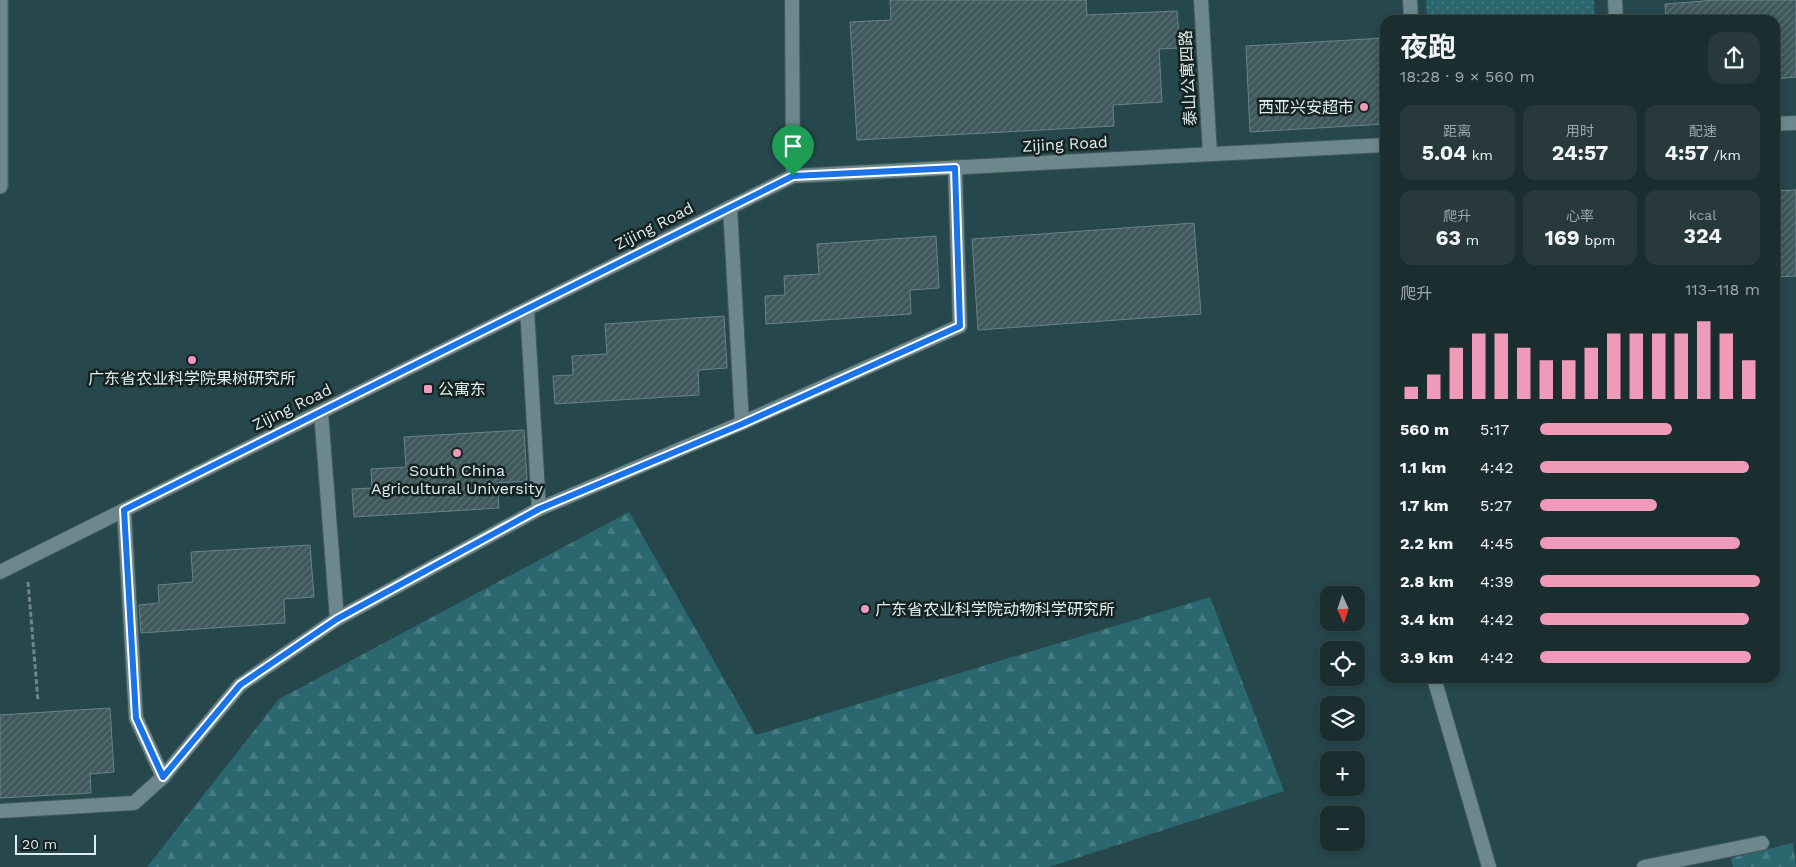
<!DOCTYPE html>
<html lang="zh">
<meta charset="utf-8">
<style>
:root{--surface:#1a2d2f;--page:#27393b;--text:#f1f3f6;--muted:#9fa8aa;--line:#38494b;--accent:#ef9ab8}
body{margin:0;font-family:"Work Sans","Noto Sans SC",sans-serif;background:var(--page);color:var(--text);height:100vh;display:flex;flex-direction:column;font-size:19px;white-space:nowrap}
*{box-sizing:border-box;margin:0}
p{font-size:16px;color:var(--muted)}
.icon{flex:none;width:28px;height:28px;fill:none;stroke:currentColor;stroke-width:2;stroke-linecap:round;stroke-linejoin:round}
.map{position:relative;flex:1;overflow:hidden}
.side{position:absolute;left:1380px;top:15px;width:400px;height:668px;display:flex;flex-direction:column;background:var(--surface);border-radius:15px;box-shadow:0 2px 8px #0003,0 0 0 1px var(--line)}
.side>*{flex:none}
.needle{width:32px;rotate:177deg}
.tools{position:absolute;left:1320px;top:586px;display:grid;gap:10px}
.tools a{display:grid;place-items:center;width:45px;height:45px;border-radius:10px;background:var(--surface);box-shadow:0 2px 8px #0003,0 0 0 1px var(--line);font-size:25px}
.scale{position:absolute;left:15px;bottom:12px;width:81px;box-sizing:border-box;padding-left:5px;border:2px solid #deedef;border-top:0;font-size:14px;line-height:18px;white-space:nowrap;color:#deedef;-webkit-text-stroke:4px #162122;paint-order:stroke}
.pin{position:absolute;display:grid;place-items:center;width:42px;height:42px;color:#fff;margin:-51px -21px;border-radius:50% 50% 50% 0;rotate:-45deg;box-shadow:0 0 5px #0007}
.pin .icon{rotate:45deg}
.round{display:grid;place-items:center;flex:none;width:52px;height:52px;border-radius:15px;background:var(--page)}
.overview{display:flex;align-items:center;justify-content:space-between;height:85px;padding:0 20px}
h1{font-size:28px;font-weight:700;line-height:38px}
.metrics{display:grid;grid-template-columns:repeat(3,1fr);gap:8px;height:85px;padding:5px 20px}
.metrics div{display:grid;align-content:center;border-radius:12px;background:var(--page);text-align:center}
.metrics b{font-size:21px;font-weight:700}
.metrics small{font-size:14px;font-weight:400}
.metrics p{font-size:14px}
.chart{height:140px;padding:10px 20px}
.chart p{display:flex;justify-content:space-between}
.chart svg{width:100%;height:90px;margin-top:5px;stroke:var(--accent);stroke-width:6}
ul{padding:0 20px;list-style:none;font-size:16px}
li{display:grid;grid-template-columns:80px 60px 1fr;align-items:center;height:38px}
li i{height:12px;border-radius:6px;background:var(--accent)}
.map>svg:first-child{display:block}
</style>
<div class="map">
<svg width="1796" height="867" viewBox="0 0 1796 867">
<defs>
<pattern id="forest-firs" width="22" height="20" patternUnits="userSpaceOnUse" patternTransform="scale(1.25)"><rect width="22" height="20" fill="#2b676f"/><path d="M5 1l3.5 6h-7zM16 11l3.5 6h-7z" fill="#497d84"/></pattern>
<pattern id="park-dots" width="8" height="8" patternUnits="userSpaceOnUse" patternTransform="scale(1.25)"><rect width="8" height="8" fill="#2b676f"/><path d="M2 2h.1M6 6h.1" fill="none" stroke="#497d84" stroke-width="1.8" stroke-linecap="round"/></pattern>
<pattern id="building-hatch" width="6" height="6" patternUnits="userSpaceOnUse" patternTransform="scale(1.25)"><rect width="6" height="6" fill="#3f585c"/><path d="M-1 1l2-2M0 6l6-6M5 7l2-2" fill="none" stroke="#5a7074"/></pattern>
</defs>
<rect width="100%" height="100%" fill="#233c3f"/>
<path fill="#26474c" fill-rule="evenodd" d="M 0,0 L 1796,0 L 1796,867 L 0,867 ZM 1385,20 L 1775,20 L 1775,678 L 1385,678 ZM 1329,595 L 1356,595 L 1356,622 L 1329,622 ZM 1329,650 L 1356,650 L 1356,678 L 1329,678 ZM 1329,705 L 1356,705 L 1356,732 L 1329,732 ZM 1329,760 L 1356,760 L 1356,788 L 1329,788 ZM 1329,815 L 1356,815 L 1356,842 L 1329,842 Z"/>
<g fill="url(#forest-firs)">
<path d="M 629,512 L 756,735 L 1210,597 L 1284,791 L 1049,867 L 147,867 L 279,699 Z"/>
<path d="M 1793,843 L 1796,867 L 1733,867 L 1731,858 Z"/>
</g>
<path fill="url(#park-dots)" d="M 1426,0 L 1594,0 L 1595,20 L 1427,20 Z"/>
<g fill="url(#building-hatch)" stroke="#698488">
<path d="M 890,0 L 1086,0 L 1087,15 L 1177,11 L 1180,48 L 1159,49 L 1162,102 L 1113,105 L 1114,126 L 857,140 L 850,22 L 891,20 Z"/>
<path d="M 1716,0 L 1796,0 L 1796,77 L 1775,79 L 1775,20 L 1666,20 L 1665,4 Z"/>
<path d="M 1385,38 L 1385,124 L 1250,132 L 1246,46 Z"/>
<path d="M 1796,190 L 1796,276 L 1775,277 L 1775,191 Z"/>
<path d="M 1194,223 L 1201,314 L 978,330 L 972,239 Z"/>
<path d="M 936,236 L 939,288 L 910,290 L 911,314 L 766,324 L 765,296 L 785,295 L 784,276 L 819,274 L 817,244 Z"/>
<path d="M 724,316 L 727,368 L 698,370 L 699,395 L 555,404 L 553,376 L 573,375 L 572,356 L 607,354 L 605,324 Z"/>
<path d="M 524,430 L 527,481 L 497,483 L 499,508 L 354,517 L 352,489 L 372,488 L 371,469 L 406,467 L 404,437 Z"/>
<path d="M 310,545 L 314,597 L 284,599 L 285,623 L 141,633 L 139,605 L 159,603 L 158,585 L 193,582 L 191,552 Z"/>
<path d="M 110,708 L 114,772 L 90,774 L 91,793 L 0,798 L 0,715 Z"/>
</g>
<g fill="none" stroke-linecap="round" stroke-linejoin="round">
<g stroke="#41585a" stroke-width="16">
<g id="lane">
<path d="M 792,0 L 793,176"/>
<path d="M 1201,0 L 1210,154"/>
<path d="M 1410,0 L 1411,20"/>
<path d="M 1615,0 L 1616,20"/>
<path d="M 1775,124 L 1796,123"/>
<path d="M 730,207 L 742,423"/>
<path d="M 527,309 L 539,509"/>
<path d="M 321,412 L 337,619"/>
<path d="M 124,510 L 136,718 L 163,777"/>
<path d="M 0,572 L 793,176 L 1385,145"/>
<path d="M 1434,678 L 1489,867"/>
<path d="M 0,811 L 134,803 L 163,777 L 240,685 L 337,619 L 539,509 L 742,423 L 960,326 L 955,168"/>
<path d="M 1644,867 L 1762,843"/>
</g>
</g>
<g stroke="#41585a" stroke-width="18">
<path id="street" d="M 0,186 L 0,0"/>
</g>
<path stroke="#708588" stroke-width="3" stroke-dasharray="5 2.5" stroke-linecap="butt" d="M 28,582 L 38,701"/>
<use href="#lane" stroke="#6d888c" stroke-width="14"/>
<use href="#street" stroke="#6d888c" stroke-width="15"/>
</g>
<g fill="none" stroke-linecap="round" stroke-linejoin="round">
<g stroke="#fff" stroke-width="10">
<path id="route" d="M 955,168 L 960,326 L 742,424 L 539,509 L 337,619 L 240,685 L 163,777 L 136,718 L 124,510 L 793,176 Z"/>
</g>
<use href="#route" stroke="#1a73e8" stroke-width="6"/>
</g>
<g fill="#ef9ab8" stroke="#162122" stroke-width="2">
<circle cx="1364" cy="107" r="5"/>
<circle cx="192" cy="360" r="5"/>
<rect x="423" y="384" width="10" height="10" rx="2.5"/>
<circle cx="457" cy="453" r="5"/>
<circle cx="865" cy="609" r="5"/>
</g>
<g text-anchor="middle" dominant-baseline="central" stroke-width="5" stroke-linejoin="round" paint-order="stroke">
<g font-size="16" fill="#deedef" stroke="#162122">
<text transform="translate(1188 78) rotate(-93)">泰山公寓四路</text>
<text transform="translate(1065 144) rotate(-3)">Zijing Road</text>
<text transform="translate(654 226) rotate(-27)">Zijing Road</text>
<text transform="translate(292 407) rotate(-26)">Zijing Road</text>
</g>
<g font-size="16" fill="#deedef" stroke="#162122">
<text x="1354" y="107" text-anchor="end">西亚兴安超市</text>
<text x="192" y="378">广东省农业科学院果树研究所</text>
<text x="438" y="389" text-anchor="start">公寓东</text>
<text x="457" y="470">South China<tspan x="457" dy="18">Agricultural University</tspan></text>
<text x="875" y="609" text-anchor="start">广东省农业科学院动物科学研究所</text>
</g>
</g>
</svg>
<div class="tools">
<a><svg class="needle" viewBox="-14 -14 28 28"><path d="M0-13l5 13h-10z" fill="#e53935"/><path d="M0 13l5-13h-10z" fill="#9fa8aa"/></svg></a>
<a><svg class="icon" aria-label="locate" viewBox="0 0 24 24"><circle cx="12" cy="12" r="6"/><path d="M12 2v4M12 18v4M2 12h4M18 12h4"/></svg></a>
<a><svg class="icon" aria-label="layers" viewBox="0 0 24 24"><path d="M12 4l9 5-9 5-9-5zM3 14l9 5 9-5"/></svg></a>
<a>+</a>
<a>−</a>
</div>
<div class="scale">20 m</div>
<div class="pin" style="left:793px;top:176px;background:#1e9e55"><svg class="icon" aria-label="arrive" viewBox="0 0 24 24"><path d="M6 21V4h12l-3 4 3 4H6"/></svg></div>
<section class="side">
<div class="overview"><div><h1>夜跑</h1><p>18:28 · 9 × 560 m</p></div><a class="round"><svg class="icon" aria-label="share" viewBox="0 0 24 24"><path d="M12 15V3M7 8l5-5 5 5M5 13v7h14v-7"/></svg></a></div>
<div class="metrics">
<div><p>距离</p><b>5.04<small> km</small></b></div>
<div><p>用时</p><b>24:57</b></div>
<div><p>配速</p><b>4:57<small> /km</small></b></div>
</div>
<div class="metrics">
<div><p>爬升</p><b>63<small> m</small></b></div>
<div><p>心率</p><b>169<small> bpm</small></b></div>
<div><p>kcal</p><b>324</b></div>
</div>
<div class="chart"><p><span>爬升</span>113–118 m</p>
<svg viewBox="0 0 160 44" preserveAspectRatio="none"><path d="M5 44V38M15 44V32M25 44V19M35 44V12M45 44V12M55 44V19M65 44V25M75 44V25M85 44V19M95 44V12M105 44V12M115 44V12M125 44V12M135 44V6M145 44V12M155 44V25"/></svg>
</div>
<ul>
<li><b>560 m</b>5:17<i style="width:60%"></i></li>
<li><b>1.1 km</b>4:42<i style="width:95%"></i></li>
<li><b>1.7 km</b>5:27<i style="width:53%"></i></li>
<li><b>2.2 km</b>4:45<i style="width:91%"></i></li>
<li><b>2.8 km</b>4:39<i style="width:100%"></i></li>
<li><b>3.4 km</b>4:42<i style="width:95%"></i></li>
<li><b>3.9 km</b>4:42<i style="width:96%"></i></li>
</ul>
</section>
</div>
